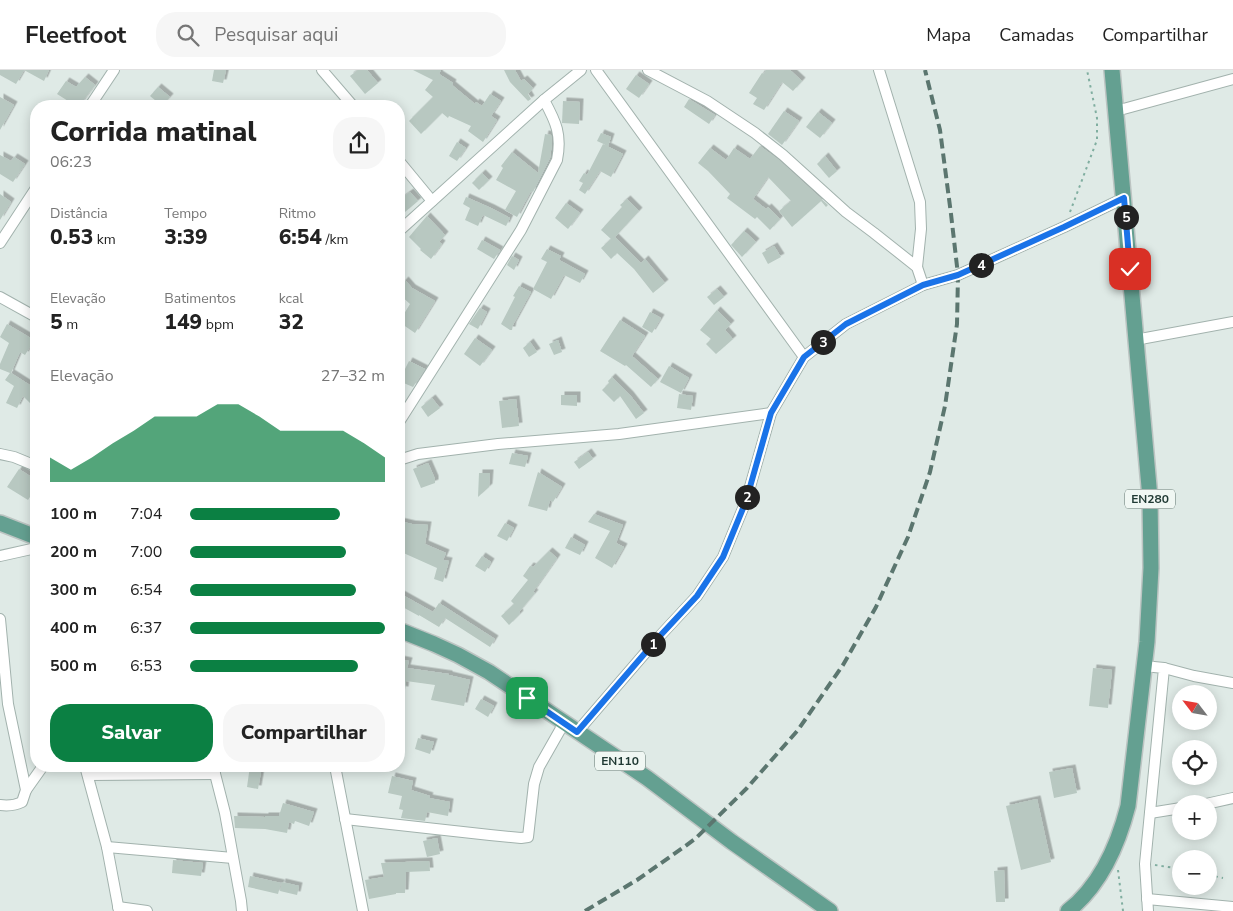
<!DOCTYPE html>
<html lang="pt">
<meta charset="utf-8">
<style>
:root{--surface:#fff;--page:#f6f6f6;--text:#222;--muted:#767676;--line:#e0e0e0;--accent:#0b8043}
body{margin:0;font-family:"Nunito Sans",sans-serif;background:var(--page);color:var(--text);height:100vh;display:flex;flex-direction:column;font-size:19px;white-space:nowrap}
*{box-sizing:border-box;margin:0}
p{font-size:16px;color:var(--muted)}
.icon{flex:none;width:28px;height:28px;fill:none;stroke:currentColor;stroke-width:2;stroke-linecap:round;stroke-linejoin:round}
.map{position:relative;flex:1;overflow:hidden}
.sheet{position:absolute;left:30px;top:30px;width:375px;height:672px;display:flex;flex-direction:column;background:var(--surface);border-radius:20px;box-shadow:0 2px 12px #0003}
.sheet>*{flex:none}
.needle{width:32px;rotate:301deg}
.buttons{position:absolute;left:1172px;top:615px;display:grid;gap:10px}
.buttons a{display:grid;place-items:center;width:45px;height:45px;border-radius:50%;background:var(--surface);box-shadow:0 2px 12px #0003;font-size:25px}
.pin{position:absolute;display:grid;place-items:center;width:42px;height:42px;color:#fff;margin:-21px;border-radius:10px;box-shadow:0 2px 8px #0006}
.km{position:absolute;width:25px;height:25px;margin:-12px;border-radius:50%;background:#222;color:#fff;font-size:14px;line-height:25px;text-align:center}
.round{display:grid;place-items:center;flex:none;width:52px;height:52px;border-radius:20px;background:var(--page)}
.summary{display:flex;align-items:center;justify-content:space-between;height:85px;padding:0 20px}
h1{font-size:28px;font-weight:800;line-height:38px}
.metrics{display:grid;grid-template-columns:repeat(3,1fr);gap:8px;height:85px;padding:5px 20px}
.metrics div{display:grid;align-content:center}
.metrics b{font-size:21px;font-weight:800}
.metrics small{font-size:14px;font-weight:400}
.metrics p{font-size:14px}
.chart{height:140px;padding:10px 20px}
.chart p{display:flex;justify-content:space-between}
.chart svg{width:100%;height:90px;margin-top:5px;fill:var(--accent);opacity:.7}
.cta{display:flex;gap:10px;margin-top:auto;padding:10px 20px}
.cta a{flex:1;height:58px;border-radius:20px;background:var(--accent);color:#fff;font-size:20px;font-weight:800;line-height:58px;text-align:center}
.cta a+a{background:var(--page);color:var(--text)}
ul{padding:0 20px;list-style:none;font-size:16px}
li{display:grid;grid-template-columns:80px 60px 1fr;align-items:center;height:38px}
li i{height:12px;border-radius:6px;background:var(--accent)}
header{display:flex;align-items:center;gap:30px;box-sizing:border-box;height:70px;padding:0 25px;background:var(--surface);border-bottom:1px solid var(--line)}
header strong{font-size:24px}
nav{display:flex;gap:28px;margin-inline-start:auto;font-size:18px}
.search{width:350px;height:45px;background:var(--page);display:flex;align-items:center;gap:12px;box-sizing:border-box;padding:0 18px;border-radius:20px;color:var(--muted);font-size:19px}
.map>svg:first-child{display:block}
</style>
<header>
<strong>Fleetfoot</strong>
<div class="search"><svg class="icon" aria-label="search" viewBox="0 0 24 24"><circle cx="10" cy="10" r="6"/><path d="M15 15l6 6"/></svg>Pesquisar aqui</div>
<nav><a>Mapa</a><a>Camadas</a><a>Compartilhar</a></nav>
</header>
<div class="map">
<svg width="1233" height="841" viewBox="0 0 1233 841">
<defs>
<filter id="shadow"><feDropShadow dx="3.5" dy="-3.5" stdDeviation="0" flood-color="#0004"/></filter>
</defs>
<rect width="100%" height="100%" fill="#dfeae6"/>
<g fill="#b8c8c1" filter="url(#shadow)">
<path d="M 0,0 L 24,0 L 16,14 L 0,5 Z"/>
<path d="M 24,0 L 49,0 L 44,11 Z"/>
<path d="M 214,0 L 226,0 L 223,13 L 212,11 Z"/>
<path d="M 358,0 L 367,0 L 378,13 L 365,24 L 350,6 Z"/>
<path d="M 413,0 L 441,0 L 439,4 L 453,13 L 452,15 L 475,34 L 476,32 L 482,36 L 490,24 L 501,31 L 491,46 L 497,50 L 483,72 L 468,61 L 471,56 L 449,46 L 448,48 L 442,43 L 421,64 L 409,51 L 433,27 L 425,20 L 433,10 Z"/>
<path d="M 504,0 L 515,0 L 521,11 L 524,9 L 533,18 L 528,24 L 531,29 L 528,31 L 510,12 Z"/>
<path d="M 766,0 L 790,0 L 802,11 L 793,21 L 782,12 L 764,40 L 753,34 L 757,28 L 749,23 L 762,3 L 764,4 Z"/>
<path d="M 636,5 L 649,14 L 639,28 L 626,19 Z"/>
<path d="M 85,7 L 95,15 L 79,36 L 76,36 L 57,24 L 66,11 L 76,17 Z"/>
<path d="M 158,17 L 170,27 L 162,36 L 150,26 Z"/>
<path d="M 0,27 L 14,35 L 0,60 Z"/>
<path d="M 689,29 L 715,45 L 709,54 L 684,37 Z"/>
<path d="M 563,31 L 580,32 L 579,54 L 562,53 Z"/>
<path d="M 784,41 L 799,51 L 782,75 L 768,64 Z"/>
<path d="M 818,42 L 832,53 L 820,68 L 806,57 Z"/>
<path d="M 601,63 L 611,67 L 608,76 L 597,71 Z"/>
<path d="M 545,64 L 551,65 L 552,73 L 550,88 L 533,122 L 531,121 L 517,147 L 505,140 L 516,121 L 496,110 L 503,98 L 501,96 L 512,82 L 538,103 Z"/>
<path d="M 457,72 L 466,78 L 457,91 L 449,86 Z"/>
<path d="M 603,74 L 623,84 L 611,107 L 600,101 L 585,124 L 579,120 L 583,113 L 579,111 L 584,103 L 587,105 Z"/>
<path d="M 760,76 L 779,90 L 828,135 L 826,137 L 821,131 L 792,157 L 779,141 L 791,131 L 768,107 L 753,129 L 766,139 L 768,137 L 780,149 L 770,160 L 757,147 L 755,149 L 727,128 L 730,124 L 708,101 L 698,93 L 710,78 L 726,90 L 734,78 L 750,89 Z"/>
<path d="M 0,85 L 11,91 L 14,87 L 25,94 L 13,112 L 0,104 Z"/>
<path d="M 825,86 L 837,101 L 829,108 L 817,94 Z"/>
<path d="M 482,103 L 489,110 L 479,120 L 472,113 Z"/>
<path d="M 410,122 L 418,131 L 405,142 L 399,134 L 399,130 Z"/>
<path d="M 0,124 L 11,132 L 0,150 Z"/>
<path d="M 466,127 L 491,138 L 510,148 L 506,156 L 483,145 L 478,156 L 465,150 L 470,138 L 463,134 Z"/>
<path d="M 627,129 L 639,141 L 615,167 L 641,193 L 645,189 L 665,213 L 653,223 L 634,199 L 617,183 L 611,189 L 601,178 L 611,169 L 601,160 L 622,137 L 620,135 Z"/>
<path d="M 566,133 L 580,143 L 568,159 L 555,148 Z"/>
<path d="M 427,146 L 445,165 L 439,172 L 442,174 L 431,189 L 420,180 L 421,179 L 409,167 Z"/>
<path d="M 744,161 L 756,172 L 742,187 L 731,175 Z"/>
<path d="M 482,170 L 500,180 L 494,189 L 477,179 Z"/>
<path d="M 774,176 L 781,187 L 768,194 L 762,183 Z"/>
<path d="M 547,179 L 561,186 L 559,190 L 585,204 L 580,213 L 564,205 L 551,229 L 533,219 L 547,192 L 541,189 Z"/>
<path d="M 512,186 L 519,190 L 514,200 L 507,195 Z"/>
<path d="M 405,210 L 412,218 L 435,231 L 415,263 L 399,252 L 410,234 L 399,224 L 399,217 Z"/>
<path d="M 519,216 L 531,222 L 513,255 L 512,260 L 510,260 L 501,254 L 515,227 L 513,226 Z"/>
<path d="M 717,219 L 724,227 L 714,235 L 707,227 Z"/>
<path d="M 480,238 L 487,242 L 478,259 L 469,254 Z"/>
<path d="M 717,240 L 731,254 L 725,260 L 733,269 L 716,284 L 706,274 L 711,269 L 700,260 Z"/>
<path d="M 650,242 L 661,248 L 652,263 L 642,257 Z"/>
<path d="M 620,250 L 645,266 L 632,286 L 658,309 L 651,317 L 626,295 L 625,296 L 600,281 Z"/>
<path d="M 7,254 L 34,270 L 25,285 L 20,282 L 11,303 L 36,319 L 36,339 L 23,326 L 17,338 L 6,333 L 14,316 L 5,310 L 10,303 L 0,299 L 0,294 L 9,273 L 0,267 Z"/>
<path d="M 475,268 L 492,280 L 480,296 L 464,284 Z"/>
<path d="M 558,270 L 562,282 L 554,285 L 549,274 Z"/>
<path d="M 530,272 L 537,282 L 529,287 L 523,278 Z"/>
<path d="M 409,291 L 425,299 L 413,317 L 399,311 Z"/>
<path d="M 669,296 L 689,308 L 681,323 L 660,312 Z"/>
<path d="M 612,307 L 630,325 L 644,343 L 636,349 L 620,326 L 614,332 L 602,320 L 609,313 L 608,311 Z"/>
<path d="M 679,324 L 693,326 L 691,340 L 677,338 Z"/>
<path d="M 561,325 L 577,325 L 577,336 L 561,335 Z"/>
<path d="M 432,328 L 440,338 L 428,347 L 421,337 Z"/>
<path d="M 516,329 L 519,356 L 502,358 L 499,331 Z"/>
<path d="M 588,382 L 593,389 L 579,399 L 574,392 Z"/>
<path d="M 512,383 L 528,386 L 525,397 L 509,394 Z"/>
<path d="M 428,393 L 435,409 L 435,413 L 421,418 L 413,399 Z"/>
<path d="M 19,399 L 36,410 L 36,418 L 28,430 L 7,417 Z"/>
<path d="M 538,402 L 562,417 L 553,432 L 550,430 L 547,441 L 528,436 Z"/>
<path d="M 479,403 L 490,403 L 489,417 L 478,427 Z"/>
<path d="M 594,444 L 623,455 L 616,473 L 624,477 L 612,498 L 595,488 L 610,461 L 588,452 Z"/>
<path d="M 399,451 L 412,454 L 428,455 L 425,474 L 446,483 L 443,490 L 449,491 L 443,512 L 434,509 L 437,498 L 399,481 Z"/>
<path d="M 505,453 L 514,458 L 507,471 L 497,466 Z"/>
<path d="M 571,467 L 585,475 L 580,485 L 565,478 Z"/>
<path d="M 549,481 L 557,488 L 533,522 L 535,523 L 519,542 L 520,544 L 509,555 L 501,546 L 514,534 L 511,531 L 528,510 L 523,506 L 530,496 L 533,497 Z"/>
<path d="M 482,486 L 491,492 L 485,502 L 475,496 Z"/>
<path d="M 399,523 L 433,542 L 439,533 L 495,569 L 490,577 L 445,548 L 439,557 L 419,545 L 419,546 L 399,535 Z"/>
<path d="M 399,589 L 409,591 L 407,598 L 449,604 L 449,605 L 470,610 L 464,636 L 431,630 L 435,615 L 406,611 L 405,620 L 399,619 Z"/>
<path d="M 1093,598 L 1112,600 L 1108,638 L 1089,636 Z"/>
<path d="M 481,629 L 494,636 L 488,647 L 475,639 Z"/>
<path d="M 418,668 L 434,672 L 430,684 L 415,679 Z"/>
<path d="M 250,696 L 262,696 L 258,719 L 247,717 Z"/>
<path d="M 1072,698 L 1077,723 L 1054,728 L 1049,702 Z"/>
<path d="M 392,706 L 413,711 L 411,720 L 430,726 L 429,728 L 450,732 L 448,746 L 427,742 L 425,751 L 401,748 L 403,740 L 399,739 L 402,726 L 388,723 Z"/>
<path d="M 1037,729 L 1051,792 L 1021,800 L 1006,736 Z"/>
<path d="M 283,733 L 314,742 L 309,756 L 295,751 L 294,754 L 289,752 L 287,763 L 265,759 L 235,758 L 234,746 L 265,747 L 265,746 L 279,746 Z"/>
<path d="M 437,768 L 440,784 L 427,787 L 423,771 Z"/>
<path d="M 173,790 L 203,793 L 201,806 L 172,803 Z"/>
<path d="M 429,791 L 430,801 L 406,802 L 405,823 L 396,823 L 396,824 L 369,829 L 365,810 L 384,807 L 381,793 Z"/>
<path d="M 1004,800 L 1005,832 L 996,832 L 994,801 Z"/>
<path d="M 250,806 L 281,813 L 278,824 L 248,817 Z"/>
<path d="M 282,812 L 299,816 L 297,825 L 280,821 Z"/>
</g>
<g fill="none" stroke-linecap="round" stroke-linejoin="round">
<g stroke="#a2b2ad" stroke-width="12">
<g id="minor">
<path d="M 322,0 L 353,36"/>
<path d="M 596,0 L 804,287"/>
<path d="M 648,0 L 707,31 L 755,63 L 783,85 L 846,142 L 874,163 L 917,197 L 923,215"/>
<path d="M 879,0 L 920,132 L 921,159 L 917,197"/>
<path d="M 90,36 L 114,0"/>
<path d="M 1116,41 L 1233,9"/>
<path d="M 399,91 L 432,131"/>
<path d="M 399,161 L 544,30 L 581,0"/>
<path d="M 0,173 L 36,118"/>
<path d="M 0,227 L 36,247"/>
<path d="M 1135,270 L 1233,252"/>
<path d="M 399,352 L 521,160 L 557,90 C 562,65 556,52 544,30"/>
<path d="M 0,384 L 14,387 L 36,396"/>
<path d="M 399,390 L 418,384 L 498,374 L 619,364 L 771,343"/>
<path d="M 0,486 L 36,478"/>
<path d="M 0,549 L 8,634 L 26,720 L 22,732 C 14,736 8,736 0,735"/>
<path d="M 1144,596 L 1164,598 L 1145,794 L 1148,841"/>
<path d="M 1164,598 L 1194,606 L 1233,613"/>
<path d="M 577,662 L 658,568 L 697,526 L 723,487 L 746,431 L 771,343 L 804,287 L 846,254 L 923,215 L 958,205 L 1064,157 L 1124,128"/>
<path d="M 85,696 L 107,777 L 119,841"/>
<path d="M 213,696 L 225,743 L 241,831 L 242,841"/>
<path d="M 335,696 L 363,841"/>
<path d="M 88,705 L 215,704"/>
<path d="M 26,720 L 43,696"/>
<path d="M 1206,734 L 1233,728"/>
<path d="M 1150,743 L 1181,738"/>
<path d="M 345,749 L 490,765 L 521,768 L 528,767 L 534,714 L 539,697 L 564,653"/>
<path d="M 107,777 L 233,788"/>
<path d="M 1147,829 L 1233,837"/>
<path d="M 118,837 L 147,841"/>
</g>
</g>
<g stroke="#bcc4c2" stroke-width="18">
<g id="primary">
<path d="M 0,453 L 36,467"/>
<path d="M 399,560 L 434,574 L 458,585 L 489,602 L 647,708 L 732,772 L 830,841"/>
<path d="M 1068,841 C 1101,815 1118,775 1128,736 L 1147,572 L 1151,498 L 1150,428 L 1112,0"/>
</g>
</g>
<g stroke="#80aea0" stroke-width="2" stroke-dasharray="2.5 4" stroke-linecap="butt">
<path d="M 1070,142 L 1097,70 L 1097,48 L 1087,0"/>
<path d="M 1155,795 L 1181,799"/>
<path d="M 1118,800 L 1123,841"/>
<path d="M 1209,805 L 1223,808"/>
</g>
<use href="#minor" stroke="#fff" stroke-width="10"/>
<use href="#primary" stroke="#64a091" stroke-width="15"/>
<path stroke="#5b766f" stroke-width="4" stroke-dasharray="10 5" stroke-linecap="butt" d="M 585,841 L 637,810 L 684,777 L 696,768 L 747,718 L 798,660 L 843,595 L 876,537 L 908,467 L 930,402 L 945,336 L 957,254 L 958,205 L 951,144 L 940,60 L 925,0"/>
</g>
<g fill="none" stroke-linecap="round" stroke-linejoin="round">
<g stroke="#fff" stroke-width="10">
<path id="route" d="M 527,628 L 577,662 L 658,568 L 697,526 L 723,487 L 746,431 L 771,343 L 804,287 L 846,254 L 923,215 L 958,205 L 1064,157 L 1124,128 L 1130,199"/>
</g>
<use href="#route" stroke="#1a73e8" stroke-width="6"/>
</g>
<g text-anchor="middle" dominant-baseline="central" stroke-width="5" stroke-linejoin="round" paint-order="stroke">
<g fill="#f0f7f3" stroke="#5e736d" stroke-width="1">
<rect x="1125" y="419.5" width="50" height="19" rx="4"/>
<rect x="595" y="681.5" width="50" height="19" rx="4"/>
</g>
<g font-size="12" font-weight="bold" fill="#203a34">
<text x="1150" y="429">EN280</text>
<text x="620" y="691">EN110</text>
</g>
</g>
</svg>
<div class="buttons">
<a><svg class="needle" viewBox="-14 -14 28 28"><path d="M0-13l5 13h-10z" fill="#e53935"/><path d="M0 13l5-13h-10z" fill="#767676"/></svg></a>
<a><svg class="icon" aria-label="locate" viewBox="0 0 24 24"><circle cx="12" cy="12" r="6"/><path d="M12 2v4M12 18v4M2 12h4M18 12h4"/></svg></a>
<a>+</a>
<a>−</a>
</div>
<div class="pin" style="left:527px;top:628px;background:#1e9e55"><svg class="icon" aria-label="arrive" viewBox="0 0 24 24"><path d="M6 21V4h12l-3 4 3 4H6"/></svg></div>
<div class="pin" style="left:1130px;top:199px;background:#d93025"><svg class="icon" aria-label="check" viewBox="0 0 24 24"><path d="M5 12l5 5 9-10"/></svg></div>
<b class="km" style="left:653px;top:574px">1</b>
<b class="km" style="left:747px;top:427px">2</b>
<b class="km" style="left:823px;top:272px">3</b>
<b class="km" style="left:981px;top:195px">4</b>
<b class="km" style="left:1126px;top:147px">5</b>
<section class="sheet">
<div class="summary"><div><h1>Corrida matinal</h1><p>06:23</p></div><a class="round"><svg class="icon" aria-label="share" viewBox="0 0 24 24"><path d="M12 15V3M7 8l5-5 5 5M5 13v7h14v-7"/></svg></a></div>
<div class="metrics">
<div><p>Distância</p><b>0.53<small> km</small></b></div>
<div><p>Tempo</p><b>3:39</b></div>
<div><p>Ritmo</p><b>6:54<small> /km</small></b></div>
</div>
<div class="metrics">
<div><p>Elevação</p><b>5<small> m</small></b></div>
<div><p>Batimentos</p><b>149<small> bpm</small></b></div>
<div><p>kcal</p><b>32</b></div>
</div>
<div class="chart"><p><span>Elevação</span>27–32 m</p>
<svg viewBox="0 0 160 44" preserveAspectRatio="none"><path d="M0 44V32L10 38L20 32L30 25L40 19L50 12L60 12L70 12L80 6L90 6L100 12L110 19L120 19L130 19L140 19L150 25L160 32V44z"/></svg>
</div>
<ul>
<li><b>100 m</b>7:04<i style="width:77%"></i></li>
<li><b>200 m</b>7:00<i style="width:80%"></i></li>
<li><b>300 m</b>6:54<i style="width:85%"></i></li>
<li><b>400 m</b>6:37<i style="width:100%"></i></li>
<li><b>500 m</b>6:53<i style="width:86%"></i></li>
</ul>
<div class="cta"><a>Salvar</a><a>Compartilhar</a></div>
</section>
</div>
